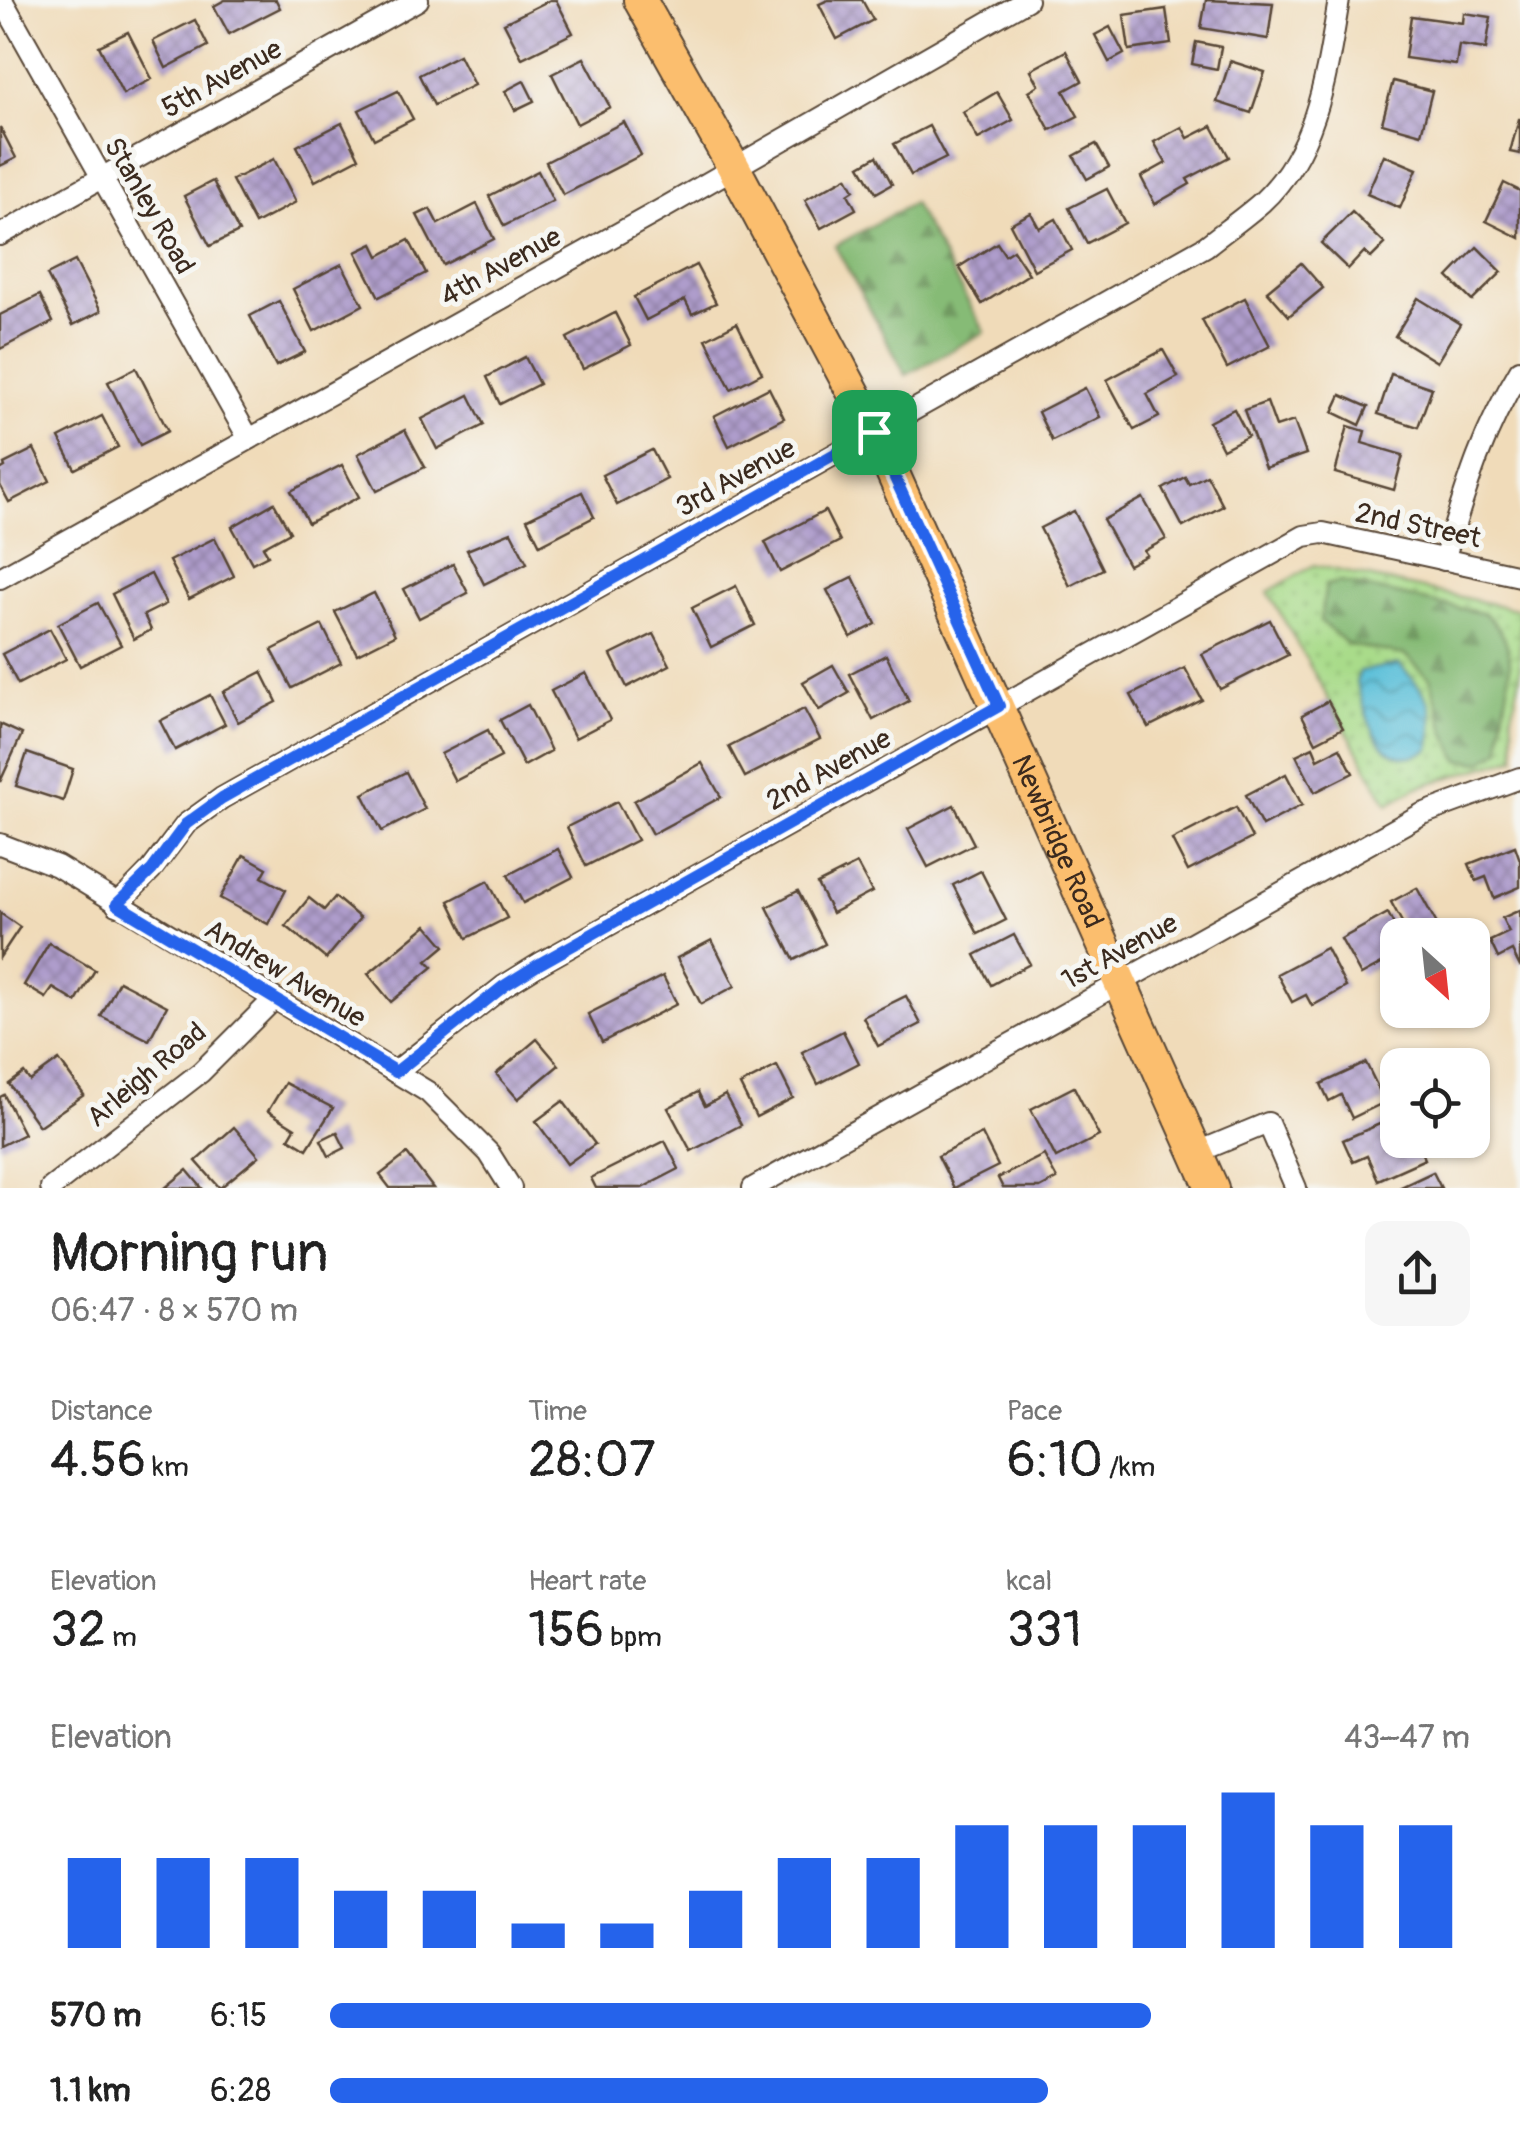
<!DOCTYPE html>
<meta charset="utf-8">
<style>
:root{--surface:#fff;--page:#f6f6f6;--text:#222;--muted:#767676;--accent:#2563eb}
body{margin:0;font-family:Pangolin,sans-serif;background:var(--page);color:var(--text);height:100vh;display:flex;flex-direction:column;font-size:38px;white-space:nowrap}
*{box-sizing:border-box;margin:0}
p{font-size:32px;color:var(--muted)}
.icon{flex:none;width:55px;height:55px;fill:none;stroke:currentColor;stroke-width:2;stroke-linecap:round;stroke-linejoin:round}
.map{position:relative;height:1188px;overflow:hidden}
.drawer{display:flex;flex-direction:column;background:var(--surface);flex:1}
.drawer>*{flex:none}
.needle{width:65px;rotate:153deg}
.fabs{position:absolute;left:1380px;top:918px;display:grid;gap:20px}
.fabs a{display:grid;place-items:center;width:110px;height:110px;border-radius:20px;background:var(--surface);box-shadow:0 2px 8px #0004;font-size:50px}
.pin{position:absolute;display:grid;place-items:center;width:85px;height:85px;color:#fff;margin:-42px;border-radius:20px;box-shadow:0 5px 15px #0006}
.round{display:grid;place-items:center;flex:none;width:105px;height:105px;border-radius:20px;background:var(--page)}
.summary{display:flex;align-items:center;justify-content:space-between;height:170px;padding:0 50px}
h1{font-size:55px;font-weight:600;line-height:75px}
.metrics{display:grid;grid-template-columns:repeat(3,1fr);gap:15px;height:170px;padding:10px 50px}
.metrics div{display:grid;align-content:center}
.metrics b{font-size:50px;font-weight:600}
.metrics small{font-size:28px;font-weight:400}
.metrics p{font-size:28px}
.chart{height:280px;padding:20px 50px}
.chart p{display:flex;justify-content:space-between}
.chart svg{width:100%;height:180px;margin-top:10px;stroke:var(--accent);stroke-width:6}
ul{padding:0 50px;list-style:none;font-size:32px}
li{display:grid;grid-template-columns:160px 120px 1fr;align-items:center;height:75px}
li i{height:25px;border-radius:12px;background:var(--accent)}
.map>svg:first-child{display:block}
</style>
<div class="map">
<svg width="1520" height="1188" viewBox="0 0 1520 1188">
<defs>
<pattern id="grass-dots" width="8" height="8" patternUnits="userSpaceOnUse" patternTransform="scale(2.5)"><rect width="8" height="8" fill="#a9db8a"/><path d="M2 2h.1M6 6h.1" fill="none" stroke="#92bc77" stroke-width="1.8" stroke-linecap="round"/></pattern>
<pattern id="forest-firs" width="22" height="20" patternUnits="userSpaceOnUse" patternTransform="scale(2.5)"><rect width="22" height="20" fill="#86bb76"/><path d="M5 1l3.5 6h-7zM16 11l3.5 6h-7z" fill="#6f9860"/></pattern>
<pattern id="water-waves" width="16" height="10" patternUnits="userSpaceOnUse" patternTransform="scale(2.5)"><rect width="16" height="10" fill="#5bc0d9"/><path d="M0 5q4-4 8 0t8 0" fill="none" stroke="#4c9caf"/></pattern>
<pattern id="building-cross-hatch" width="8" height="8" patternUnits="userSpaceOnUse" patternTransform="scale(2.5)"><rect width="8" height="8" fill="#af9dcc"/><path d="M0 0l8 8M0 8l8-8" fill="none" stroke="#9080a5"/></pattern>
</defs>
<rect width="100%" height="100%" fill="#f6f6f2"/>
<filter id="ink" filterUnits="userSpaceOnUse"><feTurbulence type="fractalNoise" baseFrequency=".01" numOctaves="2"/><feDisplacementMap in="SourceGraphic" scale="20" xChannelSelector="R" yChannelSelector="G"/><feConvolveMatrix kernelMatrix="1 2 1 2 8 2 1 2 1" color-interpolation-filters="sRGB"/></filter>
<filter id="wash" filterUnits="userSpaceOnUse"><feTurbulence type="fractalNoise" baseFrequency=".0048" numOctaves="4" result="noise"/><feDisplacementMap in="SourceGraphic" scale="40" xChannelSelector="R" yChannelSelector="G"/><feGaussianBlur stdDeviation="2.25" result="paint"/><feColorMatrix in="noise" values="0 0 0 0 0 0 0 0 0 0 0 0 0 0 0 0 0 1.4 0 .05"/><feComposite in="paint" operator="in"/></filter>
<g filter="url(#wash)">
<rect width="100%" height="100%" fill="#f0dbb9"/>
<path fill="url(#grass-dots)" stroke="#728254" stroke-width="2.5" d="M 1314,565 L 1520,610 L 1520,677 L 1512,714 L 1516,757 L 1418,787 L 1388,804 L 1268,592 Z"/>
<g fill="url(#forest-firs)" stroke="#60724a" stroke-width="2.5">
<path d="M 913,203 L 985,332 L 906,375 L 835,246 Z"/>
<path d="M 1341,582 L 1485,614 C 1520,644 1510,673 1503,716 C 1501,727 1501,738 1501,749 L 1482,762 L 1459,760 L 1446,733 L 1430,678 L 1405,655 L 1349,645 L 1320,621 L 1326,585 Z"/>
</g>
<path fill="url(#water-waves)" stroke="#4b757c" stroke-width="2.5" d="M 1399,664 C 1430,697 1436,702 1430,749 C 1381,778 1368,720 1356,682 L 1360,671 Z"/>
<g id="blocks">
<g fill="url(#building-cross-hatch)">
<path d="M 225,0 L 276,0 L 280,8 L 229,34 L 214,6 Z"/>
<path d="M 550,0 L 556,0 L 573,33 L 522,58 L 504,23 Z"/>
<path d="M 828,0 L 862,0 L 873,20 L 837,39 L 819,4 Z"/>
<path d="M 1206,0 L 1273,3 L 1268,39 L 1201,28 Z"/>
<path d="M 1166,9 L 1171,44 L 1129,50 L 1124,15 Z"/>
<path d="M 1464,13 L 1491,17 L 1486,49 L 1459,45 L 1456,65 L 1405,58 L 1411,16 L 1463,23 Z"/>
<path d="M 195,20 L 208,46 L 166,68 L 153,41 Z"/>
<path d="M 1110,27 L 1124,54 L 1109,62 L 1095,35 Z"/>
<path d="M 128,32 L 152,79 L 123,94 L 99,46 Z"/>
<path d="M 1196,42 L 1221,47 L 1217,69 L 1192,64 Z"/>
<path d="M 1066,51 L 1082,81 L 1064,91 L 1078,116 L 1050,130 L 1029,91 L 1039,85 L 1031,70 Z"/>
<path d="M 459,55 L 474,85 L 434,105 L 419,75 Z"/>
<path d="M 584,58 L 610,107 L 577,124 L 552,74 Z"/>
<path d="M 1230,61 L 1265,72 L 1251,113 L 1217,102 Z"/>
<path d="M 524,81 L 534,101 L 515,110 L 505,91 Z"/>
<path d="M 1393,81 L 1432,91 L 1421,134 L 1382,123 Z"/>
<path d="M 398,91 L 413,119 L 374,139 L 359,110 Z"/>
<path d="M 997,92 L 1013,120 L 978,139 L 963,112 Z"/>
<path d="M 1519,119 L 1520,119 L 1520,154 L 1510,152 Z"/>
<path d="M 624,122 L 641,155 L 563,195 L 546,162 Z"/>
<path d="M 342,123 L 359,158 L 315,181 L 297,146 Z"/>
<path d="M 929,126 L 946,158 L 911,175 L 894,144 Z"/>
<path d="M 1212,126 L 1229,157 L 1187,179 L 1190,184 L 1155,204 L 1141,177 L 1166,163 L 1154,142 L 1182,127 L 1188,138 Z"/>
<path d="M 0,127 L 16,158 L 0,166 Z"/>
<path d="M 1096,144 L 1109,167 L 1087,179 L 1074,156 Z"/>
<path d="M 1384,155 L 1417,169 L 1400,208 L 1367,194 Z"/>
<path d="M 877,156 L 892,184 L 876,193 L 860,166 Z"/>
<path d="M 274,159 L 296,202 L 255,224 L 232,180 Z"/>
<path d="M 538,171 L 553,201 L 504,226 L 489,196 Z"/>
<path d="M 847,177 L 854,190 L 848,194 L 856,209 L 821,228 L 805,200 Z"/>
<path d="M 213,181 L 239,232 L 210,246 L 184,196 Z"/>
<path d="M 1504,183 L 1520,191 L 1520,238 L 1486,221 Z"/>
<path d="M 1107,189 L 1125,223 L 1087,243 L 1069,208 Z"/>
<path d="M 477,204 L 494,239 L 443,265 L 417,215 L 430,209 L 438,224 Z"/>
<path d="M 1352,212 L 1385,244 L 1371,258 L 1364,252 L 1348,269 L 1321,243 Z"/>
<path d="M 1031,213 L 1039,228 L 1056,219 L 1072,250 L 1034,270 L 1010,224 Z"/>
<path d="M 409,240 L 426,273 L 379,297 L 356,252 L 373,244 L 379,256 Z"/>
<path d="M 997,243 L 1005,255 L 1013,250 L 1029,274 L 982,304 L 959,267 Z"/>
<path d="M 1477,247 L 1502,272 L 1472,301 L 1448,277 Z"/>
<path d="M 75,261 L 101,311 L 73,325 L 47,275 Z"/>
<path d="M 1301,263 L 1323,288 L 1289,316 L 1267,291 Z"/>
<path d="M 342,264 L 363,305 L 314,331 L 293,289 Z"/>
<path d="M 696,265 L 716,303 L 692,314 L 685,300 L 646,320 L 634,297 Z"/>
<path d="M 40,295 L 53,322 L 0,349 L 0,315 Z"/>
<path d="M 1245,298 L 1270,346 L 1227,368 L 1202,320 Z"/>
<path d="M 1418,298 L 1460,324 L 1437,362 L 1395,336 Z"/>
<path d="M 279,301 L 305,352 L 276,366 L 250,316 Z"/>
<path d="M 615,313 L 631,345 L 583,369 L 567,338 Z"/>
<path d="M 737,323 L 762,373 L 731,389 L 706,339 Z"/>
<path d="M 1163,350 L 1178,377 L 1147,394 L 1159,417 L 1134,430 L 1107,380 Z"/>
<path d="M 525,357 L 539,384 L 500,404 L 487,377 Z"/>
<path d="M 136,368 L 168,431 L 140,445 L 108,382 Z"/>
<path d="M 1391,374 L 1432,388 L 1418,427 L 1378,414 Z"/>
<path d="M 769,388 L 784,418 L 729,446 L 714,416 Z"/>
<path d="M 1085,388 L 1100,417 L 1052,441 L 1038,412 Z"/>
<path d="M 469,395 L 484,425 L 437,449 L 422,419 Z"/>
<path d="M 1341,395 L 1368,407 L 1360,425 L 1333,412 Z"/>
<path d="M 1267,402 L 1276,427 L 1294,421 L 1306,454 L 1265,468 L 1244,410 Z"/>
<path d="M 1234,409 L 1248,436 L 1223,449 L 1209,422 Z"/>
<path d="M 102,416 L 118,447 L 75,469 L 59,438 Z"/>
<path d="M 1348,426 L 1365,431 L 1362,443 L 1403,455 L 1394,490 L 1335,473 Z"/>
<path d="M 405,430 L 425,467 L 377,491 L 358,454 Z"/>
<path d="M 34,449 L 50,481 L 9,502 L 0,485 L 0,470 L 5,467 L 4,464 Z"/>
<path d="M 652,450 L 667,479 L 617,505 L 602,475 Z"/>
<path d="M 342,465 L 359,497 L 308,523 L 291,491 Z"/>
<path d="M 1207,475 L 1223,506 L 1183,527 L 1163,489 L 1185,477 L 1189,484 Z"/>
<path d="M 582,492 L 594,517 L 540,545 L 527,519 Z"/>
<path d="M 1143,498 L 1166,539 L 1144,551 L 1147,555 L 1128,565 L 1103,520 Z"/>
<path d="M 274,503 L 290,532 L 263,547 L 268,555 L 252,563 L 232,527 Z"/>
<path d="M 825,511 L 840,541 L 780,572 L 765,542 Z"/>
<path d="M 1074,511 L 1103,569 L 1070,586 L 1040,528 Z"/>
<path d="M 511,532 L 527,563 L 484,584 L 467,550 Z"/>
<path d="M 215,538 L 234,576 L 189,599 L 169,561 Z"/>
<path d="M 453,564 L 468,593 L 419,618 L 404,589 Z"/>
<path d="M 151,574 L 166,604 L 144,615 L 151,630 L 134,639 L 112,594 Z"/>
<path d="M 853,577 L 876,624 L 851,637 L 827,590 Z"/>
<path d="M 736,586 L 755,625 L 711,647 L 692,608 Z"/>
<path d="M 374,593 L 395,635 L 357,654 L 335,612 Z"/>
<path d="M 98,603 L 121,645 L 80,666 L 58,624 Z"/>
<path d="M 1270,620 L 1288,655 L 1220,689 L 1202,654 Z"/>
<path d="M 322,625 L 341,663 L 292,688 L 272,650 Z"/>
<path d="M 50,629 L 66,659 L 18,684 L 2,654 Z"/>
<path d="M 654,634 L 670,665 L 627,687 L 611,655 Z"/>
<path d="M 886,655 L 909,701 L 873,720 L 849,674 Z"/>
<path d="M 833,665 L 849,693 L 819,710 L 803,682 Z"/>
<path d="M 1185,668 L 1202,700 L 1148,727 L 1131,695 Z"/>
<path d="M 262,672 L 277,702 L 238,722 L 223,692 Z"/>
<path d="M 586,673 L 610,720 L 575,738 L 551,691 Z"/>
<path d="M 210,695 L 225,724 L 175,750 L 160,721 Z"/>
<path d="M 1328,701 L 1343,728 L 1316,742 L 1302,715 Z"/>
<path d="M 528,705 L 551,751 L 524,766 L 500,720 Z"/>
<path d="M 804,709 L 820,739 L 745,777 L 729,747 Z"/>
<path d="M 0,724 L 22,734 L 0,782 Z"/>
<path d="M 488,730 L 501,757 L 455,781 L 441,754 Z"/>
<path d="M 1313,747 L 1318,759 L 1340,748 L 1353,773 L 1315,792 L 1296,755 Z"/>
<path d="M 27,753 L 73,769 L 63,801 L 16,786 Z"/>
<path d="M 702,763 L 721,797 L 652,834 L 634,801 Z"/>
<path d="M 406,772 L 425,809 L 382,831 L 363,794 Z"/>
<path d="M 1286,774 L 1302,805 L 1262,826 L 1246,795 Z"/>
<path d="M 617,802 L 637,840 L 586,866 L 567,827 Z"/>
<path d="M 954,805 L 974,844 L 928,867 L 908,829 Z"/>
<path d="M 1236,807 L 1252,838 L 1188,871 L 1172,840 Z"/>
<path d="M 1515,846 L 1520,860 L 1520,887 L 1494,898 L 1486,877 L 1476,881 L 1469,864 Z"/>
<path d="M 558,849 L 573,877 L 523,903 L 508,875 Z"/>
<path d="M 244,855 L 267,868 L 262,877 L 286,890 L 268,924 L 220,898 Z"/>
<path d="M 857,864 L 872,892 L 832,913 L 817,884 Z"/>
<path d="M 981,871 L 1006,920 L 978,934 L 953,885 Z"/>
<path d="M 488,881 L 507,918 L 467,938 L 449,901 Z"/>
<path d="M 1417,888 L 1443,935 L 1409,935 L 1391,902 Z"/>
<path d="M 798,891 L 825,944 L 794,960 L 767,907 Z"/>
<path d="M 335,897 L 360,918 L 326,959 L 286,926 L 309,898 L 324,910 Z"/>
<path d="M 1520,910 L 1520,967 L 1512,951 L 1498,958 L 1490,941 L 1509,932 L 1502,918 Z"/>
<path d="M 0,913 L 20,927 L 0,957 Z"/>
<path d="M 1388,913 L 1399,935 L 1398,955 L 1361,975 L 1341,939 Z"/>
<path d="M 427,925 L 445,946 L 427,961 L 433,967 L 391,1002 L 368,974 Z"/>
<path d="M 1014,935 L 1030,964 L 991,985 L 975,955 Z"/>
<path d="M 712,940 L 735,986 L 701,1004 L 677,958 Z"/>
<path d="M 49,943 L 95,970 L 76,1002 L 53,988 L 46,998 L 24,985 Z"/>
<path d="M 1326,948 L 1346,987 L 1312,1006 L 1306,995 L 1292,1002 L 1277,974 Z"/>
<path d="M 663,976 L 677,1004 L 602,1042 L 588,1014 Z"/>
<path d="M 119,981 L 167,1006 L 149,1040 L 101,1016 Z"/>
<path d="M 906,996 L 921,1024 L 878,1046 L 863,1017 Z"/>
<path d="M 843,1031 L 859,1063 L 818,1084 L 802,1052 Z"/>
<path d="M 537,1039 L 559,1065 L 518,1099 L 496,1074 Z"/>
<path d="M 59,1060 L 84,1095 L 39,1126 L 9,1084 L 24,1073 L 30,1081 Z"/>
<path d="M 1366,1063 L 1385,1102 L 1352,1118 L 1341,1095 L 1329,1101 L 1321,1084 Z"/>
<path d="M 777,1066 L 793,1098 L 756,1117 L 740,1085 Z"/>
<path d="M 285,1083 L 333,1108 L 307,1149 L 289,1138 L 295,1128 L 268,1111 Z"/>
<path d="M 1074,1087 L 1099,1136 L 1056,1158 L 1031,1109 Z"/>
<path d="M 698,1092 L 705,1106 L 725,1095 L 741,1125 L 691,1151 L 668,1108 Z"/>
<path d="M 4,1095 L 24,1134 L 0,1146 L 0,1097 Z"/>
<path d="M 563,1101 L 595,1144 L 567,1164 L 536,1121 Z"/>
<path d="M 1398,1116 L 1398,1140 L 1417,1140 L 1425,1159 L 1378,1180 L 1367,1156 L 1353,1162 L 1343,1140 Z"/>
<path d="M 234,1127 L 259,1156 L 220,1188 L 196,1161 Z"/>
<path d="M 337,1132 L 345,1148 L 329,1156 L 321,1140 Z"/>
<path d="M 982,1134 L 998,1166 L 954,1188 L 938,1156 Z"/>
<path d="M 665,1141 L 679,1169 L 642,1188 L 596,1188 L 591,1178 Z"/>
<path d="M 407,1154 L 433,1188 L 390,1188 L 380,1175 Z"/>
<path d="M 1044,1155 L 1057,1179 L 1040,1188 L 1003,1188 L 998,1178 Z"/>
<path d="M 187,1170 L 202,1188 L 165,1188 Z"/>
<path d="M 1433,1172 L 1441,1188 L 1399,1188 Z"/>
</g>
</g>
</g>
<g filter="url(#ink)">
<use href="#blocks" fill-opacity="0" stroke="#564535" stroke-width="2.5"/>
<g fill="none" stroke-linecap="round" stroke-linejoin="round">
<g stroke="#564535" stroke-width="24">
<g id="minor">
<path d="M 2,0 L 249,439"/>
<path d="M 0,235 L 418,0"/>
<path d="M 1444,560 C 1466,488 1481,435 1520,370"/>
<path d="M 0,578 L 664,208 L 1027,0"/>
<path d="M 0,844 L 57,866 L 428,1092 L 489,1153 L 511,1188"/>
<path d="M 117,905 L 151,870 L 186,824 L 222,798 L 1206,246 C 1225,231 1245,217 1262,202 C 1318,150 1327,71 1339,0"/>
<path d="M 395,1072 L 504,986 L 541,963 L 1304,536 L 1323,533 L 1520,576"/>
<path d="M 1198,1152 L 1268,1123 L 1296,1188"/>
<path d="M 51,1188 L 201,1072 L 274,999"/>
<path d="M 753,1188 L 1422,814 L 1520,778"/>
</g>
</g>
<g stroke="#564535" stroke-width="36">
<g id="primary">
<path id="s1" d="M 640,0 L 733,166 L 874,431 L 1212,1188"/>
</g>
</g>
<use href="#minor" stroke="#fff" stroke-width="20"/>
<use href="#primary" stroke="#fbbe6e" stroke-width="32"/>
</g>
</g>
<g fill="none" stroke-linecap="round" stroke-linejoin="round" filter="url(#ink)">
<g stroke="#fff" stroke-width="20">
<path id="route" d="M 874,432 L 999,706 L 541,963 L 504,986 L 396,1072 L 117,904 L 152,870 L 186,824 L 222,798 Z"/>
</g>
<use href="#route" stroke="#2563eb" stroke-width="12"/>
</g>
<g text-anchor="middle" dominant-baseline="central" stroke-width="10" stroke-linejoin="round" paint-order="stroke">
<g font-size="28" fill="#3b2a1e" stroke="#f6f6f2">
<text transform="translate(222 79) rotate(-29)">5th Avenue</text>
<text transform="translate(149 206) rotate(60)">Stanley Road</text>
<text transform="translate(501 267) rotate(-29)">4th Avenue</text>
<text transform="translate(736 478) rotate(-29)">3rd Avenue</text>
<text transform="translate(1418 526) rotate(12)">2nd Street</text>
<text transform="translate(829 770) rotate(-29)">2nd Avenue</text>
<text stroke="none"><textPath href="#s1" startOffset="940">Newbridge Road</textPath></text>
<text transform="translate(1120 952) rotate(-29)">1st Avenue</text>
<text transform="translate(285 974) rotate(31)">Andrew Avenue</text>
<text transform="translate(147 1075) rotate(-40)">Arleigh Road</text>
</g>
</g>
</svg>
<div class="fabs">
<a><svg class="needle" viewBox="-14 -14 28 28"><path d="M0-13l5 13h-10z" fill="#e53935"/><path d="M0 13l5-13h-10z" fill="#767676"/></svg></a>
<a><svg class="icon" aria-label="locate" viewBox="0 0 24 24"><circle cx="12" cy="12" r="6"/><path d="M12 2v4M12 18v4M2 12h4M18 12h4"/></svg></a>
</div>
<div class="pin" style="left:874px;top:432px;background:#1e9e55"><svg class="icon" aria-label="arrive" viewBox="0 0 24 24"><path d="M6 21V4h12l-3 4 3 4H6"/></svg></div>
</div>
<section class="drawer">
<div class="summary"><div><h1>Morning run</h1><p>06:47 · 8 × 570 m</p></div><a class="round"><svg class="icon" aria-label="share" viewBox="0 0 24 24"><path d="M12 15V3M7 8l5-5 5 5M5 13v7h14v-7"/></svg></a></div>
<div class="metrics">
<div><p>Distance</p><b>4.56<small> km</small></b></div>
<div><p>Time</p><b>28:07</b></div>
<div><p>Pace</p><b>6:10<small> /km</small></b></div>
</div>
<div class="metrics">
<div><p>Elevation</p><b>32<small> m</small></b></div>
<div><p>Heart rate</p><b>156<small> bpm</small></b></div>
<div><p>kcal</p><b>331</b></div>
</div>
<div class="chart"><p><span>Elevation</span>43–47 m</p>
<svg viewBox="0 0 160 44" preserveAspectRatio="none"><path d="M5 44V22M15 44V22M25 44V22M35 44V30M45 44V30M55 44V38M65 44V38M75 44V30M85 44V22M95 44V22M105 44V14M115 44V14M125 44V14M135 44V6M145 44V14M155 44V14"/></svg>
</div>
<ul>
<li><b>570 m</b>6:15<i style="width:72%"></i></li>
<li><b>1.1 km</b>6:28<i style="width:63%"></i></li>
</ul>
</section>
